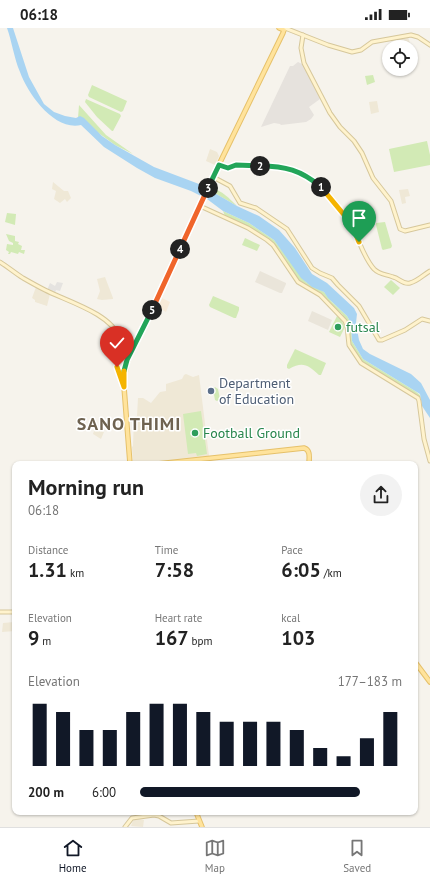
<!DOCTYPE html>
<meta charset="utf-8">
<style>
:root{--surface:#fff;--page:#f2f2f2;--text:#222;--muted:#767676;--line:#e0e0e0;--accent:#111827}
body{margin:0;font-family:"PT Sans",sans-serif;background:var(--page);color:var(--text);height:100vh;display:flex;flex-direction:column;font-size:15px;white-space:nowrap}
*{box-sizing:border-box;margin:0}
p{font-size:13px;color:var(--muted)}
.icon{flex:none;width:22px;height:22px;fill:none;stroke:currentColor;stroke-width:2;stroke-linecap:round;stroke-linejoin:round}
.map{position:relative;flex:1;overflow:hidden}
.side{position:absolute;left:12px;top:433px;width:406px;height:354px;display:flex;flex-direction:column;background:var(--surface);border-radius:8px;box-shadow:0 1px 3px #0004}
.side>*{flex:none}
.fabs{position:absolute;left:382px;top:12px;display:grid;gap:8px}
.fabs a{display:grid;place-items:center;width:36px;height:36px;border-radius:50%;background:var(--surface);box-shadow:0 1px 3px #0004;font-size:20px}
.pin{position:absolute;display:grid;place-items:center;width:34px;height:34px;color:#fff;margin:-41px -17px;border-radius:50% 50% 50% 0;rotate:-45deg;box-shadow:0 0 4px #0007}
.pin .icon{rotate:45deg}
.km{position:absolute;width:20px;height:20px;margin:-10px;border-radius:50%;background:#222;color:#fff;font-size:11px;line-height:20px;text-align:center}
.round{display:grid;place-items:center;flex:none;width:42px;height:42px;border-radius:21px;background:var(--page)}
.overview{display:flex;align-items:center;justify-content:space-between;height:68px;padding:0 16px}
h1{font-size:22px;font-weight:700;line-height:30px}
.metrics{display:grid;grid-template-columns:repeat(3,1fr);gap:6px;height:68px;padding:4px 16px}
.metrics div{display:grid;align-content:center}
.metrics b{font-size:20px;font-weight:700}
.metrics small{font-size:11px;font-weight:400}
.metrics p{font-size:11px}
.chart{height:112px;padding:8px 16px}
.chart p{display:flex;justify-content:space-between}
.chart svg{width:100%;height:72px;margin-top:4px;stroke:var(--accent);stroke-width:6}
ul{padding:0 16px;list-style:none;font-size:13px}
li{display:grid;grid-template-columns:64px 48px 1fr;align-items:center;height:30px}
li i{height:10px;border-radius:5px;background:var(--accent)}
.status{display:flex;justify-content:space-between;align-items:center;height:28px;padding:0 20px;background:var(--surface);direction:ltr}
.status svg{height:11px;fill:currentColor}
.tab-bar{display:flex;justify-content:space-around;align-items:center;height:56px;border-top:1px solid var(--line);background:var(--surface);font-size:11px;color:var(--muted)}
.tab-bar a{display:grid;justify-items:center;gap:2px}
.tab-bar .active{color:var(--accent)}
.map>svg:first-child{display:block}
</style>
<div class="status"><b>06:18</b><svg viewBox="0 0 49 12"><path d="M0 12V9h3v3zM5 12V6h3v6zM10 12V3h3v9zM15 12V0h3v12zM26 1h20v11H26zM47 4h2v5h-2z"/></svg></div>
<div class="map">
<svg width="430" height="799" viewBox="0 0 430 799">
<rect width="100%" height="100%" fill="#f6f3ec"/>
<g fill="#eae5da">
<path d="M 260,243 L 286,255 L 286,256 L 282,265 L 280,265 L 255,254 Z"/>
<path d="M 312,283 L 332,292 L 328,302 L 308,293 Z"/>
</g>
<path fill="#f7ead8" d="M 162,270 L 170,274 L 166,284 L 158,279 Z"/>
<path fill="#e6e2dd" d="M 298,34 L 304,37 L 307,42 L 320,71 L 309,79 L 314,87 L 311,91 L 306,94 L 281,97 L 280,96 L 274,95 L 261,99 L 290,38 L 293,38 Z"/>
<g fill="#efe8d6">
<path d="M 408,9 L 411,18 L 409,19 L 400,19 L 400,16 L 396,16 L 395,11 Z"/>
<path d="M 377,73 L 379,84 L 371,86 L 369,74 Z"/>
<path d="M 210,121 L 217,124 L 219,128 L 215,137 L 206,133 Z"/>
<path d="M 53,154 L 64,163 L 68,163 L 71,170 L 67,174 L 65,171 L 60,175 L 54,171 L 56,163 L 52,161 Z"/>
<path d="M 408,161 L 410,168 L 405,169 L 406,175 L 402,176 L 399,162 Z"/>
<path d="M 105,249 L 113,270 L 113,271 L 102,272 L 97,271 L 100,263 L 97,251 Z"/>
<path d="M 36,259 L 50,266 L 47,278 L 35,274 L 35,272 L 32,270 Z"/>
<path d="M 186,346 L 193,349 L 199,347 L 209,428 L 147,436 L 133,435 L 132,419 L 133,418 L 134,389 L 137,388 L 138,370 L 143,370 L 151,375 L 160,364 L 166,363 L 166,356 L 182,351 L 184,347 Z"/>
<path d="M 95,400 L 104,404 L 101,411 L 93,406 Z"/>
<path d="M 14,594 L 15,603 L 2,604 L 3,595 Z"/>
<path d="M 134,790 L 144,792 L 143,799 L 131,798 Z"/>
</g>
<g fill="#d2eab5">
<path d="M 373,47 L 375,54 L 367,57 L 365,48 Z"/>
<path d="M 92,57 L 127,73 L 123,83 L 121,84 L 89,69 L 88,67 Z"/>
<path d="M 86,71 L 120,86 L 121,88 L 113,103 L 112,103 L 97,89 L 85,74 Z"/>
<path d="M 79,77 L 106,107 L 133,126 L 115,117 L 78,90 Z"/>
<path d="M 427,113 L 430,127 L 430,137 L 394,144 L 389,121 Z"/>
<path d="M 199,156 C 219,161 223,164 237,178 Z"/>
<path d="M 223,183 L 249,195 L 274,212 L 306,254 L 324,264 L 332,274 L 347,288 L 351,295 L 352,313 L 363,331 L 415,363 L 420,367 L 421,370 L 362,334 L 350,316 L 348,296 L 342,286 L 326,273 L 322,266 L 299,253 L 271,214 L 246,197 L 225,188 Z"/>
<path d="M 7,185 L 16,186 L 15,197 L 5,194 Z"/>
<path d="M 385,194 L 392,218 L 391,220 L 383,222 L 382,221 L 376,197 L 376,195 Z"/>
<path d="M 6,206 L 15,208 L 15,213 L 19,214 L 18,216 L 22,218 L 21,222 L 25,222 L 24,226 L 19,224 L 18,226 L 11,224 L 10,226 L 8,226 L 9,224 L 6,222 L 7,216 L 13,217 L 13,215 L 9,213 Z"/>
<path d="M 245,210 L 260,217 L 257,223 L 242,217 Z"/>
<path d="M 391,252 L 400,260 L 393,267 L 384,259 Z"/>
<path d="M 213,268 L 239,279 L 239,282 L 236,290 L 234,290 L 210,279 L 209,277 Z"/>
<path d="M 337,288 L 341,291 L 345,299 L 340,309 L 329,304 Z"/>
<path d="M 295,321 L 326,335 L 321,347 L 319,347 C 308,337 303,333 289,341 L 287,340 L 287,337 Z"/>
<path d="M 215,359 L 218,361 L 220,371 L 217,373 L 215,372 L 213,361 Z"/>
<path d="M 201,383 L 207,426 L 197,428 L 196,425 L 188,426 L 183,386 Z"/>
</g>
<path fill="#e5e3e0" d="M 57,254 L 63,255 L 60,263 L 56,262 L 55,265 L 53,264 L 54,262 L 52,264 L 48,262 L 48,260 L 50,255 L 55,258 Z"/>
<path fill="#a9d4f2" d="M 7,0 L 13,0 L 29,49 L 44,76 L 54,84 L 65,88 L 76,90 L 80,88 L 84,90 L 102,108 L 115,117 L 154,139 L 199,156 L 237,178 L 259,188 L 279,202 L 295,220 L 312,246 L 327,255 L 354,280 L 357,286 L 356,295 L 359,312 L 363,321 L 370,326 L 411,346 L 421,355 L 430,372 L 430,390 L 422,378 L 420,366 L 363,331 L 352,313 L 351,295 L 347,288 L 328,270 L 324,264 L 312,259 L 301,250 L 274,212 L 249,195 L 223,183 L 207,171 L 191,163 L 155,150 L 137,140 L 104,119 L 81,97 C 54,103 28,66 20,44 C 14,30 12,14 7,0 Z"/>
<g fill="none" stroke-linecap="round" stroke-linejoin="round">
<g stroke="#d6c79b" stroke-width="5">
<g id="secondary">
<path d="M 284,2 L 285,0 L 328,17 L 352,24 L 361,22 L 372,14 L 411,7 L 418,9 L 430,17"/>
<path d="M 303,7 L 301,20 L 304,35 L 330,85 L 340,99 L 354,113 L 362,125 L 373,150 L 391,173 L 400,201 L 405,203 L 430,197"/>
<path d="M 219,137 C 226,140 229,138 237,137 C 241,137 247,138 252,138 C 271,138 290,138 308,148 C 323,158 345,184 353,201 C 360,214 364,230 374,241 C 380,247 386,246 393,249 C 399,250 403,257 410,255 C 418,253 423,247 430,243"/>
<path d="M 213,149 L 230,158 L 240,175 L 256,180 L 287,201 L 312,240 L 320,245 L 332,250 L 338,257 L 359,278 L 379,312 L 382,312 L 405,302 L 422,291 L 430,293"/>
<path d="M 200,178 L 248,200 L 267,212 L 273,217 L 298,254 L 320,267 L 345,293 L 347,298 L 349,317 L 361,335 L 418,370 L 419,373 L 424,411 L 430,433"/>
<path d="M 0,234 C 8,239 15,245 23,250 C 30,254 37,258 45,262 C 64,272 113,286 119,310 L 117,339 L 124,359"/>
<path d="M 0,584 L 15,584"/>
<path d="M 125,799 L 132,790 L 154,787 L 159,788 L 171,795 L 199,793"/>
</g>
</g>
<g stroke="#e6c16a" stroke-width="5.5">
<g id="primary">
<path d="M 130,436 L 124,359 L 126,336 L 156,273 L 210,155 L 283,5 L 284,2 L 279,0"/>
<path d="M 157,436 L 304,420 C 311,422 309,430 309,436"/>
<path d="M 415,634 L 430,654"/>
<path d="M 196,784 L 202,799"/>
</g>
</g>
<use href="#secondary" stroke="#fff3cd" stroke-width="3"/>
<use href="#primary" stroke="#ffe39c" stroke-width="3.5"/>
</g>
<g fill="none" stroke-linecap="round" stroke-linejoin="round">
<g stroke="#fff" stroke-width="8">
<path id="split-1" d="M 321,159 L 345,188 L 353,199 L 359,214"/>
</g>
<g stroke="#fff" stroke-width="8">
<path id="split-2" d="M 260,138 C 285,138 301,142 321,159"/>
</g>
<g stroke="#fff" stroke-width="8">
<path id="split-3" d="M 208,160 L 219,137 L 228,140 L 236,137 L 260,138"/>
</g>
<g stroke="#fff" stroke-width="8">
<path id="split-4" d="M 180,221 L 208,160"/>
</g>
<g stroke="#fff" stroke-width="8">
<path id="split-5" d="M 152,282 L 180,221"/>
</g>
<g stroke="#fff" stroke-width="8">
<path id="split-6" d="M 124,343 L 127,332 L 152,282"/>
</g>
<g stroke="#fff" stroke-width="8">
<path id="split-7" d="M 117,339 L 124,359 L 124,343"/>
</g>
<use href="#split-1" stroke="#f5b400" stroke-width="5"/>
<use href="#split-2" stroke="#22a559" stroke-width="5"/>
<use href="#split-3" stroke="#22a559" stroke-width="5"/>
<use href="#split-4" stroke="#f0652b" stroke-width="5"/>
<use href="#split-5" stroke="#f0652b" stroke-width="5"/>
<use href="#split-6" stroke="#22a559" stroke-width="5"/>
<use href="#split-7" stroke="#f5b400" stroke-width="5"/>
</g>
<g fill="#2e9e5b" stroke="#fff" stroke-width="1.5">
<circle cx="338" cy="299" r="4"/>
<circle cx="195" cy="405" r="4"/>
</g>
<circle fill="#5c6f8a" stroke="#fff" stroke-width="1.5" cx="211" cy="363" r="4"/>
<g text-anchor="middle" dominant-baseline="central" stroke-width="3" stroke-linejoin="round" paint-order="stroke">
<g font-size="14" fill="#27864d" stroke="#fff" text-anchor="start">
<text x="346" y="299">futsal</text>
<text x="203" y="405">Football Ground</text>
</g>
<g font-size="14" fill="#4e5e75" stroke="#fff" text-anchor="start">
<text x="219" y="355">Department<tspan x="219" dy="16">of Education</tspan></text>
</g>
<g font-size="18" font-weight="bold" letter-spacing="1" fill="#6e6250" stroke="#fff">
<text x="129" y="395">SANO THIMI</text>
</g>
</g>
</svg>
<div class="fabs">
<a><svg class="icon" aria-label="locate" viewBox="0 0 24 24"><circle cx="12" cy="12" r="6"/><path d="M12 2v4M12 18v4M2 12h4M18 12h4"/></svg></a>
</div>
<div class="pin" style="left:359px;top:214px;background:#1e9e55"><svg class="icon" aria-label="arrive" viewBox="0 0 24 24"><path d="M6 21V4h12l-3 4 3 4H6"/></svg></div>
<div class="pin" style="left:117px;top:339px;background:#d93025"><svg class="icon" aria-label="check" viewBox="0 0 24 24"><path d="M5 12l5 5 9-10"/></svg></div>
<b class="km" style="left:321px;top:159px">1</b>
<b class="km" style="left:260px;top:138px">2</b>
<b class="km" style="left:208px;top:160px">3</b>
<b class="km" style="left:180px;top:221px">4</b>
<b class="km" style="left:152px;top:282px">5</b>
<section class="side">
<div class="overview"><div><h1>Morning run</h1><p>06:18</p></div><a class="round"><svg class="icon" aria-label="share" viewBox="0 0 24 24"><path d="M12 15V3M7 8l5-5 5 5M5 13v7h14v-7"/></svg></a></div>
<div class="metrics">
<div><p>Distance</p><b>1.31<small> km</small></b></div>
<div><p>Time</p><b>7:58</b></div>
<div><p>Pace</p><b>6:05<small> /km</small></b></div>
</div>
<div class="metrics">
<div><p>Elevation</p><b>9<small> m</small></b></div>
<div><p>Heart rate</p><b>167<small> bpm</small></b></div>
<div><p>kcal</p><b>103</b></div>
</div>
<div class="chart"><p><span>Elevation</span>177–183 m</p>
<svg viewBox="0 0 160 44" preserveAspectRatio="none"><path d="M5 44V6M15 44V11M25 44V22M35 44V22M45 44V11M55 44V6M65 44V6M75 44V11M85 44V17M95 44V17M105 44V17M115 44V22M125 44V33M135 44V38M145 44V27M155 44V11"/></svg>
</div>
<ul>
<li><b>200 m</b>6:00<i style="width:84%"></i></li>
</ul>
</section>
</div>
<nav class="tab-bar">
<a class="active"><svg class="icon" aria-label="home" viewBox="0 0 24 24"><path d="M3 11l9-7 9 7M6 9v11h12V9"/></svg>Home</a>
<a><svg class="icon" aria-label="map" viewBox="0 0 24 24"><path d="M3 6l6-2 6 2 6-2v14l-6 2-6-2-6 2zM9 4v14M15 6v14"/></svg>Map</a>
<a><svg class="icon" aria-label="saved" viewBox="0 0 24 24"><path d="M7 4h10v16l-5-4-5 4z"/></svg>Saved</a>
</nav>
